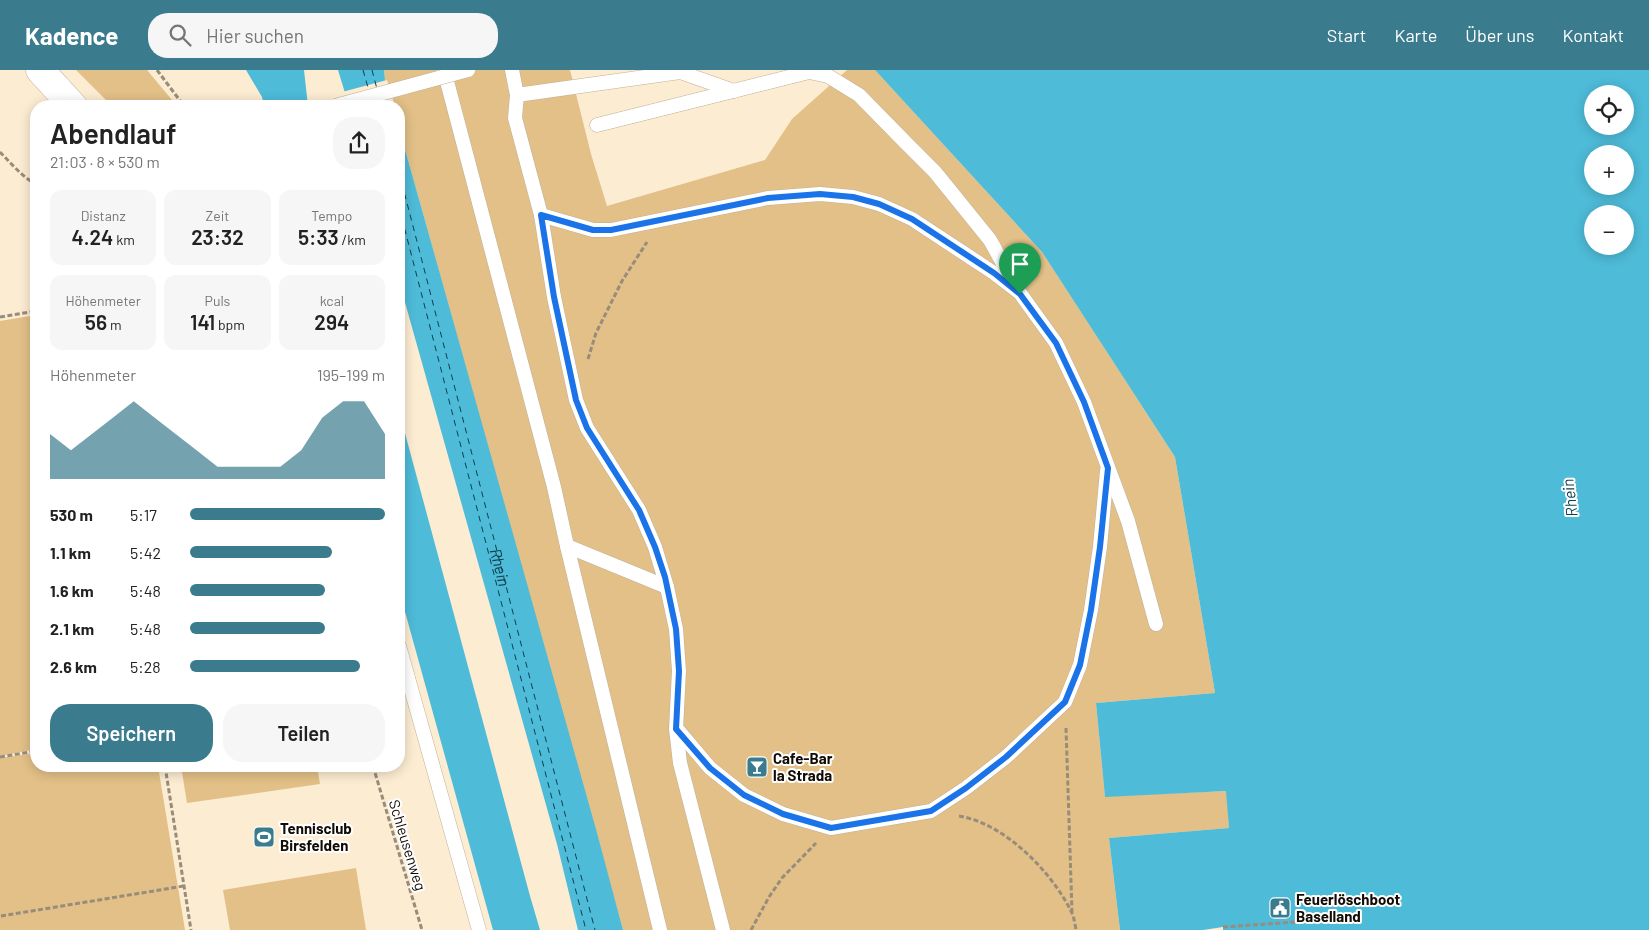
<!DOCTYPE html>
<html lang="de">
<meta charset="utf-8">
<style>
:root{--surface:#fff;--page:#f6f6f6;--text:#222;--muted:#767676;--accent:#3a7c8e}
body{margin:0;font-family:Barlow,sans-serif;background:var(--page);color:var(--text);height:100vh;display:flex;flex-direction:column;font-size:19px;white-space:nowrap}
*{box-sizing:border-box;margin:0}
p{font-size:16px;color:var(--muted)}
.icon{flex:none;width:28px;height:28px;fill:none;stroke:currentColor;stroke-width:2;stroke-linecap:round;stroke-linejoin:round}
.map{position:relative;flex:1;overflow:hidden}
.details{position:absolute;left:30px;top:30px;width:375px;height:672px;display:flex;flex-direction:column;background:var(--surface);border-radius:20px;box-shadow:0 2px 12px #0003}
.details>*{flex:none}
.buttons{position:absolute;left:1584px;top:15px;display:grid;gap:10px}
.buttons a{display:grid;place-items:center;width:50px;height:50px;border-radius:50%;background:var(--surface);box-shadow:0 2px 12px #0003;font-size:25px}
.pin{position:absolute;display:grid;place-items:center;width:42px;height:42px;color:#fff;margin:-51px -21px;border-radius:50% 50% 50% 0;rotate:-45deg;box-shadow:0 0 5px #0007}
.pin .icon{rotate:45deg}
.round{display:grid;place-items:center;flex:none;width:52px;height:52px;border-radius:20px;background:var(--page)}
.headline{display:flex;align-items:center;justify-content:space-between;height:85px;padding:0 20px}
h1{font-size:28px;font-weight:600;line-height:38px}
.figures{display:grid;grid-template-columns:repeat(3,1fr);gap:8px;height:85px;padding:5px 20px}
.figures div{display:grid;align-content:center;border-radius:12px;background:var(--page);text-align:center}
.figures b{font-size:21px;font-weight:600}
.figures small{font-size:14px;font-weight:400}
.figures p{font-size:14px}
.chart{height:140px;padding:10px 20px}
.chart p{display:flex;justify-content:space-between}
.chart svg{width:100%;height:90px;margin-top:5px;fill:var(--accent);opacity:.7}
.action{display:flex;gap:10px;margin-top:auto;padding:10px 20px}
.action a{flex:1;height:58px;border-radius:20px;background:var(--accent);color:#fff;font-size:20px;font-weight:600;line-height:58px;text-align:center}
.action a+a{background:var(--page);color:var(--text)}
ul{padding:0 20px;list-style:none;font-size:16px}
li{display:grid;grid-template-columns:80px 60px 1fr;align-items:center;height:38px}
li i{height:12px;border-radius:6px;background:var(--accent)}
header{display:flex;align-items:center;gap:30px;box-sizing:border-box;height:70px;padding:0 25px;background:var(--accent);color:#fff}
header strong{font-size:24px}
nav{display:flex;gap:28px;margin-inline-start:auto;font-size:18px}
.search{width:350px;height:45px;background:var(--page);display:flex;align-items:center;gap:12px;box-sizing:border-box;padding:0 18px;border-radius:20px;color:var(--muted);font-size:19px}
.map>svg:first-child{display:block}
</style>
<header>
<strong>Kadence</strong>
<div class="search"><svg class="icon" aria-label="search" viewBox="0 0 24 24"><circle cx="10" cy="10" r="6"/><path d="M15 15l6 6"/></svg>Hier suchen</div>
<nav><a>Start</a><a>Karte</a><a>Über uns</a><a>Kontakt</a></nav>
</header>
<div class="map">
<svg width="1649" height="860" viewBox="0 0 1649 860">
<rect width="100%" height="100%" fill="#fcecd2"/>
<g fill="#e2c087">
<path d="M 76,0 L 147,0 L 177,36 L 112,36 Z"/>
<path d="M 384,0 L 570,0 L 591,84 L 607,136 L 765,90 L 792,49 L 847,0 L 875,0 L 1042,182 L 1175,387 L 1215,623 L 1096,633 L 1105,726 L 1227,721 L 1229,758 L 1109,768 L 1120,860 L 623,860 L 399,58 L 399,36 L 392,36 L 385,10 Z"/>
<path d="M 36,245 L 36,679 L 0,686 L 0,251 Z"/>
<path d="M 36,683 L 36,696 L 158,696 L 185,860 L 0,860 L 0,688 Z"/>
<path d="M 181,696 L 317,696 L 320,714 L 187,733 Z"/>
<path d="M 356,798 L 366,860 L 230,860 L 223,820 Z"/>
</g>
<g fill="#4ebbd8" fill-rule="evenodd">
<path d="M 246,0 L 304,0 L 308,36 L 264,36 L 262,27 Z"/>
<path d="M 338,0 L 384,0 L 385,10 L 392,36 L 349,36 Z"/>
<path d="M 875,0 L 1649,0 L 1649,860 L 1223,860 L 1223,857 L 1203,860 L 1120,860 L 1109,768 L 1229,758 L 1226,721 L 1105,727 L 1096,633 L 1215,623 L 1175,387 L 1042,182 ZM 1592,24 L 1625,24 L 1625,56 L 1592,56 ZM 1592,84 L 1625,84 L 1625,116 L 1592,116 ZM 1592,144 L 1625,144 L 1625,176 L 1592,176 Z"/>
<path d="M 399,58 L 597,763 L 623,860 L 578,860 L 557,774 L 399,211 Z"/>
<path d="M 399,341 L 530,826 L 540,860 L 493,860 L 399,520 Z"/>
</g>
<path fill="#fcecd2" d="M 387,10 L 394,33 L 382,36 L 346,36 L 342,22 Z"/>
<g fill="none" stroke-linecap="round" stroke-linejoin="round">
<g stroke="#0e404c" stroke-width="1" stroke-dasharray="6 5" stroke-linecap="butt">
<path d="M 363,0 L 369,21"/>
<path d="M 372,0 L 377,19"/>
<path d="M 380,30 L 382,36"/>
<path id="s1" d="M 399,102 L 595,860"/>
<path d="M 399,137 L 586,860"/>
</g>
<g stroke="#c0b098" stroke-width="15">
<g id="service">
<path d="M 444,0 L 554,417 L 567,476 L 667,517"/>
<path d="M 512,0 L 517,25 L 515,48 L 541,145 L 593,160 L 611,160 L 768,128 L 820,124 L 853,127 L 879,134 L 912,149 L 994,203 L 1020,223 L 1056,273 L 1084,332 L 1128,451 L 1156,554"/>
<path d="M 517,25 L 680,2 L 734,21"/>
<path d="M 597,55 L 809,2 L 828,6 L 859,25 L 905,72 L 935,102 L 990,170 L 1016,217"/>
<path d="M 541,145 L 554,227 L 576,330 L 587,358 L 639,440 L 655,477 L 667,517 L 676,559 L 679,601 L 676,659 L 680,693 L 723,860"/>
<path d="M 567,476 L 660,860"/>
<path d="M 399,576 L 479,860"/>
<path d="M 677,659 L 710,698 L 744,725 L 783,744 L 831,758 L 931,741 L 966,718 L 1006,687 L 1065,632 L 1080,595 L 1091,540 L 1100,477 L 1107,401"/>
</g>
</g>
<g stroke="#c0b098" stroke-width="29">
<path id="minor" d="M 40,0 L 73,36"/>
</g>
<g stroke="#988c7a" stroke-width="3" stroke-dasharray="5 2.5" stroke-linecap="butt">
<path d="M 157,0 L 184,36"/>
<path d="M 0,82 C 11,93 22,107 36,114"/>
<path d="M 0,247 L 36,241"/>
<path d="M 588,289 L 596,263 L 622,211 L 647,172"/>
<path d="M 1066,658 L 1072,842"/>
<path d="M 0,687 L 36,681"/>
<path d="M 165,696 L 191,860"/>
<path d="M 373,696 L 422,860"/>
<path d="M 959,746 C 1004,753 1051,801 1071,841 C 1074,847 1075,854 1076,860"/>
<path d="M 1,846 L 184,816"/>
<path d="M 1223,857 L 1339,849"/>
<path d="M 751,860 L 769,827 L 782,808 L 816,773"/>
</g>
<use href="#service" stroke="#fff" stroke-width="14"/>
<use href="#minor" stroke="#fff" stroke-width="28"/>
<g stroke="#c0b098" stroke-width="15" stroke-linecap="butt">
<path id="service-bridge" d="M 335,36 L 468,0"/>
</g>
<use href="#service-bridge" stroke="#fff" stroke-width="14"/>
</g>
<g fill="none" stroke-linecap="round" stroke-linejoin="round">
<g stroke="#fff" stroke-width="10">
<path id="route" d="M 820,124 L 853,127 L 879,134 L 912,149 L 994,203 L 1020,224 L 1056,273 L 1084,332 L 1108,398 L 1100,477 L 1091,540 L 1080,595 L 1065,632 L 1006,687 L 966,718 L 931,741 L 831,758 L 783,744 L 744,725 L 710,698 L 676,659 L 679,601 L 676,559 L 665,507 L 655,477 L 639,440 L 587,358 L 576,330 L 554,227 L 541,145 L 593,160 L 611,160 L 768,128 Z"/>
</g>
<use href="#route" stroke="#1a73e8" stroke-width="6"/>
</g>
<defs>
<g id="bar-square" transform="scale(1.125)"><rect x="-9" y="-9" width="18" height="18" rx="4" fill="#3a7c8e" stroke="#fff"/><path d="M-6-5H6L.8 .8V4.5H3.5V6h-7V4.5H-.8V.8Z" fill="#fff"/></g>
<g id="stadium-square" transform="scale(1.125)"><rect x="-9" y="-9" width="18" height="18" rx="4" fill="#3a7c8e" stroke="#fff"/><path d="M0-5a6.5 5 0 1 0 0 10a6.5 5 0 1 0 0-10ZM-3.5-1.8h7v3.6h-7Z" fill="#fff"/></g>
<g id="civic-square" transform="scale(1.125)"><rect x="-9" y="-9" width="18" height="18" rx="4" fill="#3a7c8e" stroke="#fff"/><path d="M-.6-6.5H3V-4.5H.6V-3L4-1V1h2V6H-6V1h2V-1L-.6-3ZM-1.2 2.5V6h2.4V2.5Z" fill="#fff"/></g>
</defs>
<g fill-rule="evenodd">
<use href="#bar-square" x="757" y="697"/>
<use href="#stadium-square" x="264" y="767"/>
<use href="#civic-square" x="1280" y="838"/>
</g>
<g text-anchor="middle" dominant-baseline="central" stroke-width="4" stroke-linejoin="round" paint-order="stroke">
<g font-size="15" font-weight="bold" fill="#120c05" stroke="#fff" text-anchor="start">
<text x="773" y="688">Cafe-Bar<tspan x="773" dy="17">la Strada</tspan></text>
<text x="280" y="758">Tennisclub<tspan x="280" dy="17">Birsfelden</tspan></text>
<text x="1296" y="829">Feuerlöschboot<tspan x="1296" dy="17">Baselland</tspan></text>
</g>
<g font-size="15" fill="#120c05" stroke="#fff">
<text transform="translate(408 775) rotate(73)">Schleusenweg</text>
</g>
<g font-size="16" font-style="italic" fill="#0e404c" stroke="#fff">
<text transform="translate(1569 428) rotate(-97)">Rhein</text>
<text stroke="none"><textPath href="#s1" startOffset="408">Rhein</textPath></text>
</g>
</g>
</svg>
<div class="buttons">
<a><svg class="icon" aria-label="locate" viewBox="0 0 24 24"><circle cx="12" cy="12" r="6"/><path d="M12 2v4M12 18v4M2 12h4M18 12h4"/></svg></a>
<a>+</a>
<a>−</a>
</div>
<div class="pin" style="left:1020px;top:224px;background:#1e9e55"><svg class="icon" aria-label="arrive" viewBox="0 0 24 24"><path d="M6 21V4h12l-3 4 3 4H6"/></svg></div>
<section class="details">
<div class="headline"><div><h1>Abendlauf</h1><p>21:03 · 8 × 530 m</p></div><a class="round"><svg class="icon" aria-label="share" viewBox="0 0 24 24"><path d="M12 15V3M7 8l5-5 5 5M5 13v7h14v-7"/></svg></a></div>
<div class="figures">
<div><p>Distanz</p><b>4.24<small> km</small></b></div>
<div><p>Zeit</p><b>23:32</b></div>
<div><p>Tempo</p><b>5:33<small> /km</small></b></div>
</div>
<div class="figures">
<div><p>Höhenmeter</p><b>56<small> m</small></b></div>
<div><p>Puls</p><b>141<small> bpm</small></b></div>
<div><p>kcal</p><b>294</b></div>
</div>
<div class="chart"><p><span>Höhenmeter</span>195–199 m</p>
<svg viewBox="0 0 160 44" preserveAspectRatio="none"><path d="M0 44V22L10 30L20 22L30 14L40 6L50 14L60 22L70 30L80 38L90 38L100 38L110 38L120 30L130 14L140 6L150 6L160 22V44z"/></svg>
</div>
<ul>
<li><b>530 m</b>5:17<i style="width:100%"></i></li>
<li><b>1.1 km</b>5:42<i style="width:73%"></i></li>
<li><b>1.6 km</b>5:48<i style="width:69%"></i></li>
<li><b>2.1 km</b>5:48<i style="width:69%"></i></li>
<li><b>2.6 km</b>5:28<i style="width:87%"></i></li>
</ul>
<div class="action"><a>Speichern</a><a>Teilen</a></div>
</section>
</div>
